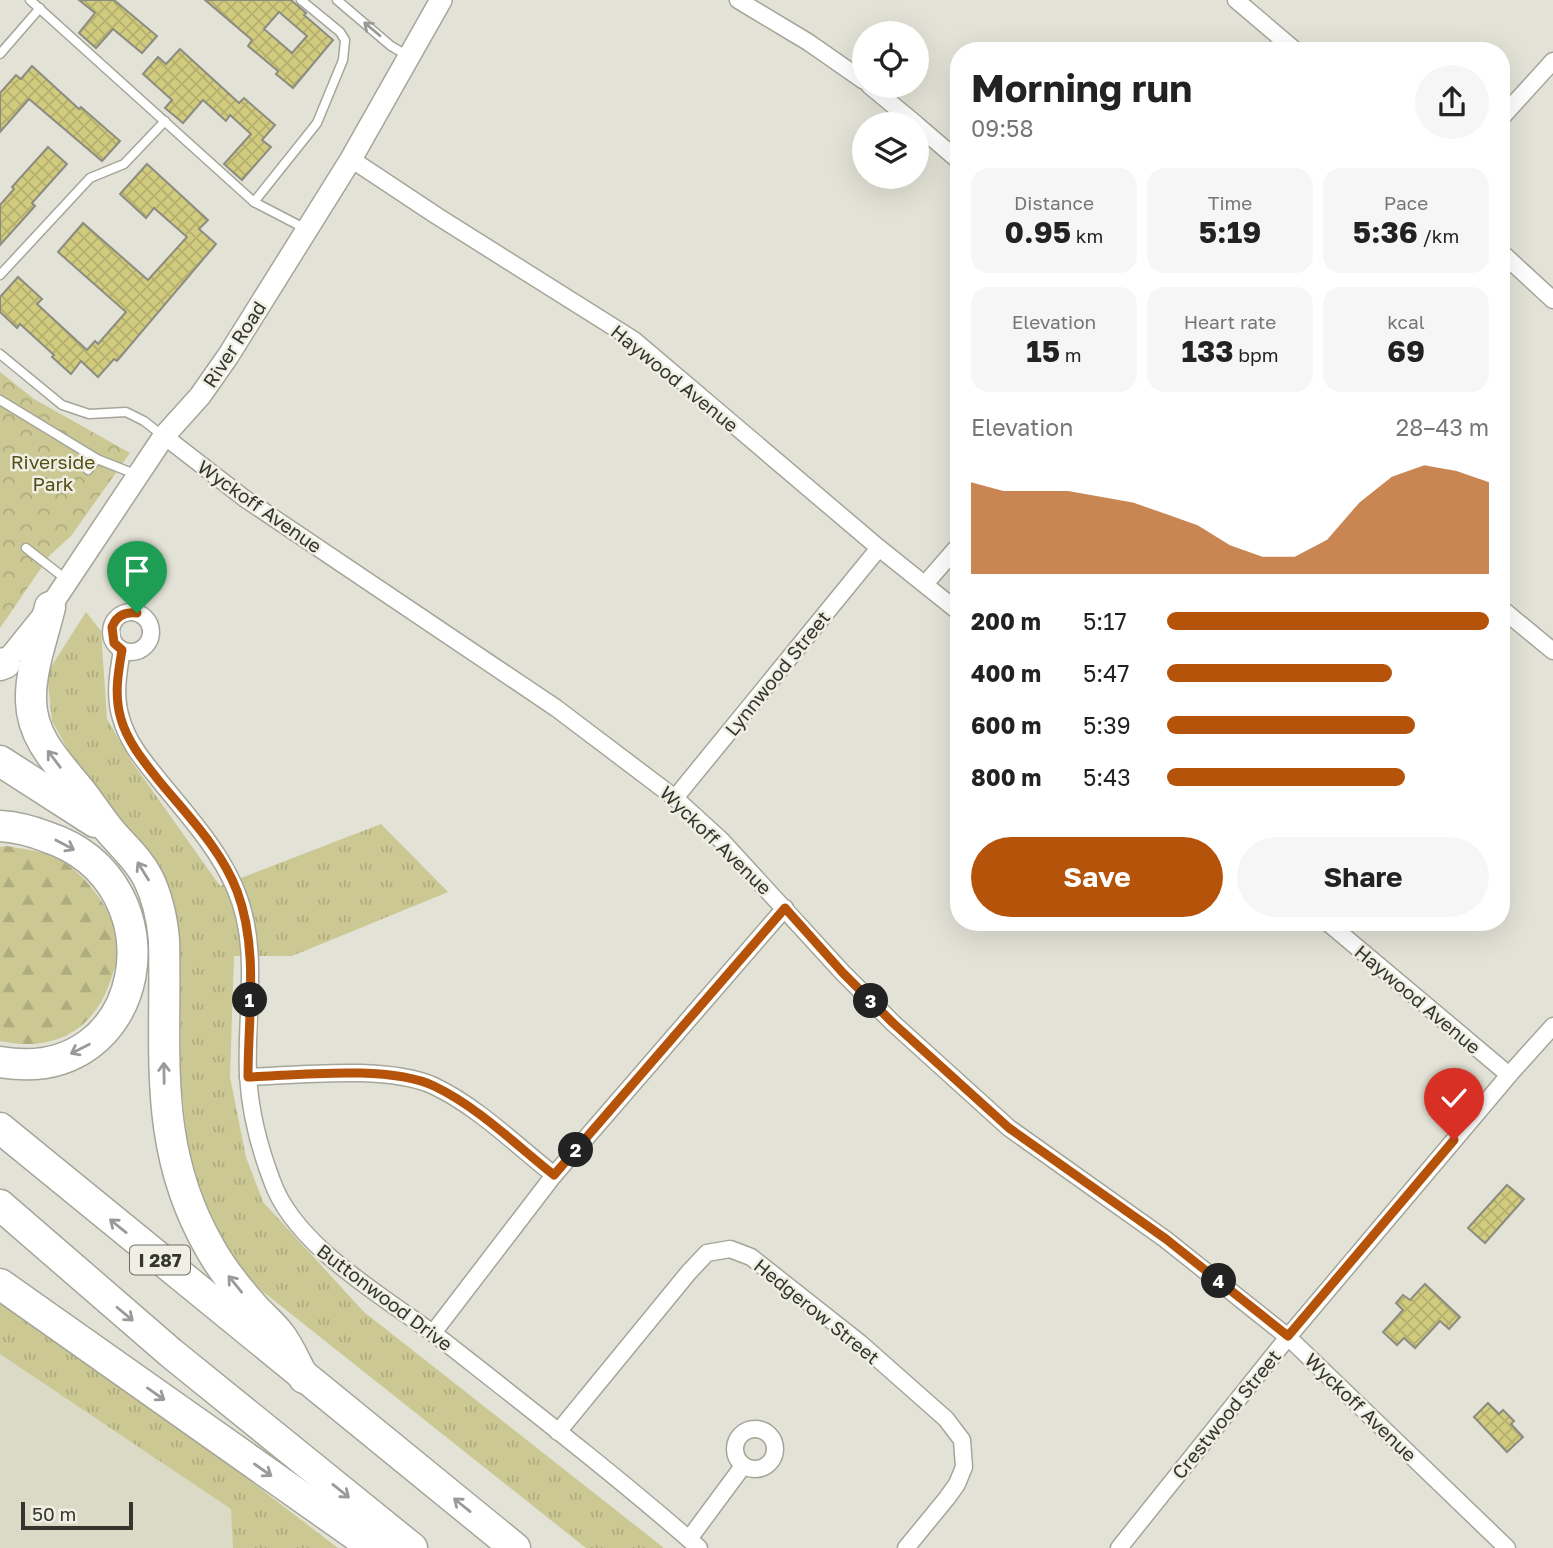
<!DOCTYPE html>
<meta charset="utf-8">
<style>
:root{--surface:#fff;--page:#f6f6f6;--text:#222;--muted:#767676;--accent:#b45309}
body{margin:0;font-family:"Golos Text",sans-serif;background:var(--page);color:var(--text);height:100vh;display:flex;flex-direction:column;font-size:26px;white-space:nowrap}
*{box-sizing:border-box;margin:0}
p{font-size:23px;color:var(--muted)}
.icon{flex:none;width:38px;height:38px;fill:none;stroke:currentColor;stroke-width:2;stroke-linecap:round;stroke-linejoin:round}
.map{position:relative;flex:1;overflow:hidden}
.side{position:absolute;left:950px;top:42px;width:560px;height:889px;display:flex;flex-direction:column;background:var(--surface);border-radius:28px;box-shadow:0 7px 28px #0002}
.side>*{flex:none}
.controls{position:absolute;left:852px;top:21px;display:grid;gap:14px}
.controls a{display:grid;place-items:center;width:77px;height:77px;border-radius:50%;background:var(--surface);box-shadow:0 7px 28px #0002;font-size:35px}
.scale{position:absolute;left:21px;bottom:18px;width:112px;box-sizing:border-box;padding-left:7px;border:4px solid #353530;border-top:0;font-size:19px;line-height:24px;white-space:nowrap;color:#353530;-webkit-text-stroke:5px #f0efe3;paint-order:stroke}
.pin{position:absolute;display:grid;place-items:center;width:60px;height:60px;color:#fff;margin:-72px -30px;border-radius:50% 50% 50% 0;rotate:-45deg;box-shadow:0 0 7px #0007}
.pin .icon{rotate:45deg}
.km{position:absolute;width:35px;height:35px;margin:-18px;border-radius:50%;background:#222;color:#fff;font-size:19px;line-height:35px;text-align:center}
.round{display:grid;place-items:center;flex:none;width:74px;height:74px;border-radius:37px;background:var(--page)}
.headline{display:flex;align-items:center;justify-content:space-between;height:119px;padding:0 21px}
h1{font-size:38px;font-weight:700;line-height:52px}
.metrics{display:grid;grid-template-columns:repeat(3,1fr);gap:10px;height:119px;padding:7px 21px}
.metrics div{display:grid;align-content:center;border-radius:18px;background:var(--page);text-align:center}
.metrics b{font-size:30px;font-weight:700}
.metrics small{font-size:19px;font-weight:400}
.metrics p{font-size:19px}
.chart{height:196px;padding:14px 21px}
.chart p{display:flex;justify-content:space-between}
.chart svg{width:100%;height:126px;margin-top:7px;fill:var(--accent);opacity:.7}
.primary-button{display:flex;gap:14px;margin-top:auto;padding:14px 21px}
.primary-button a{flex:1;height:80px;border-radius:42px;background:var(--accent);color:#fff;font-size:28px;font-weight:700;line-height:80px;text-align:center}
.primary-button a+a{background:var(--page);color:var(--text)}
ul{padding:0 21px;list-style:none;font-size:23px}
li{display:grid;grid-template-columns:112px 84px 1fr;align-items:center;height:52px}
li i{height:18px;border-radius:9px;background:var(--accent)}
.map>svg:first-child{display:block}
</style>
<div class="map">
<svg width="1553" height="1548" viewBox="0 0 1553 1548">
<defs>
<pattern id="grass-tufts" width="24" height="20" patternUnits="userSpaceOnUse" patternTransform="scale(1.75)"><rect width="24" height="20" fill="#cbc893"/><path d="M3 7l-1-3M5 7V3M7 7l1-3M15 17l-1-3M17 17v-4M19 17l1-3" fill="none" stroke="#afac7f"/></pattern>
<pattern id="forest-firs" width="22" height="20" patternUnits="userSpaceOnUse" patternTransform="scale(1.75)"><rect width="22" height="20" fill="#cbc893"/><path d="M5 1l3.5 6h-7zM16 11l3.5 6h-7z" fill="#afac7f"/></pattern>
<pattern id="park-crowns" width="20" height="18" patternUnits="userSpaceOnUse" patternTransform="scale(1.75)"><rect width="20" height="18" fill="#cbc893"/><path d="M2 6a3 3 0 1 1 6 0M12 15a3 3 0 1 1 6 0" fill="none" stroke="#afac7f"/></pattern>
<pattern id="building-cross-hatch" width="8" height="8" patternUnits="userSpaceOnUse" patternTransform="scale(1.75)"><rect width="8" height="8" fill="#d1cb7e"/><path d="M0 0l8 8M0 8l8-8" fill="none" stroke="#b4af6d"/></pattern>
</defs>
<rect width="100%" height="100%" fill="#e2e2d6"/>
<path fill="#dadac6" d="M 0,1354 L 232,1509 L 233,1548 L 0,1548 Z"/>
<g fill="url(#grass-tufts)">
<path d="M 86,612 L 101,631 L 107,719 L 132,762 L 220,886 L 381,824 L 448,892 L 292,956 L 234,956 L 230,1077 L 246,1157 L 263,1202 L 364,1312 L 664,1548 L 586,1548 L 251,1282 L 219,1237 L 191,1175 L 181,1083 L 180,986 L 174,912 L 147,849 L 80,771 L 52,721 L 47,673 Z"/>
<path d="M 0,1302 L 173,1422 L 338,1548 L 233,1548 L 231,1509 L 0,1354 Z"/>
</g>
<path fill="url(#forest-firs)" d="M 7,846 C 21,849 36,850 50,855 C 81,866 120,916 119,950 C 119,958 114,969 112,976 C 96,1030 54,1053 0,1041 L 0,847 Z"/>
<path fill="url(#park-crowns)" d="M 0,372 L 34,399 L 130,453 L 71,536 L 50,555 L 0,628 Z"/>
<g fill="url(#building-cross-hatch)" stroke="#8c8c81" stroke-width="2" fill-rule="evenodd">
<path d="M 79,0 L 114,0 L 157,36 L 142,53 L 113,29 L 96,48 L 79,33 L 95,13 Z"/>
<path d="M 205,0 L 291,0 L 306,13 L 304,15 L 333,40 L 293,88 L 276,74 L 278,71 L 248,46 L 252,40 ZM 279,12 L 307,36 L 292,53 L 264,29 Z"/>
<path d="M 180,49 L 239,103 L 244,98 L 275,125 L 262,140 L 271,147 L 242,180 L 224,164 L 251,134 L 230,115 L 226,121 L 203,100 L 183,123 L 165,108 L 172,100 L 143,74 L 158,57 L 166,64 Z"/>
<path d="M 32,66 L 79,109 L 81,107 L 120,141 L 102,161 L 29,99 L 0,132 L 0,93 L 16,75 L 21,79 Z"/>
<path d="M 48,147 L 67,164 L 32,203 L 35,206 L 0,245 L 0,205 L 14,189 L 12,187 Z"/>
<path d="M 147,164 L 208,220 L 199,229 L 216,244 L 117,361 L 114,359 L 98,377 L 81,361 L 71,374 L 52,357 L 54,355 L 20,324 L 17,328 L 0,312 L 0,297 L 18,277 L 42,299 L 37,304 L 87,350 L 95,341 L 98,344 L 126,312 L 58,252 L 83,223 L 148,280 L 187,237 L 154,208 L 146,218 L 120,194 Z"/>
<path d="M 1507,1185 L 1524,1199 L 1485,1243 L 1468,1228 Z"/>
<path d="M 1425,1284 L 1460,1317 L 1449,1329 L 1440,1321 L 1415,1348 L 1404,1338 L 1397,1345 L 1383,1332 L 1403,1310 L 1396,1303 L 1403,1295 L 1410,1300 Z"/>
<path d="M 1488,1403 L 1499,1414 L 1503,1410 L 1514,1421 L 1511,1424 L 1523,1437 L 1507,1452 L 1474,1417 Z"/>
</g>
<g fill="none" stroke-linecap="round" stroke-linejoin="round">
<g stroke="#a5a59a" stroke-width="11">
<g id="service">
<path d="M 30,0 L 254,202 L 306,229"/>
<path d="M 337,0 L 391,46 L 408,56"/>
<path d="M 0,54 L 40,8"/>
<path d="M 254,202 L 317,123 L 343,60 L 345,40 L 340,32 L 301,0"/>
<path d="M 0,275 L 90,178 L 124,164 L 165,121"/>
<path d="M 0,354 L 62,405 L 89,414 L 126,412 L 144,421 L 162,435"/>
<path d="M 0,400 L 97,459 L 135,474"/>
<path d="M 88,470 L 97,459"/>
<path d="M 26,548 L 67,580"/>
</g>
</g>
<g stroke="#a5a59a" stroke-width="19">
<g id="minor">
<path d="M 738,0 L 808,42 L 864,81"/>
<path d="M 1236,0 L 1296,51"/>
<path d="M 870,86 L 916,124"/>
<path d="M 1502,117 L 1553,61"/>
<path d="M 917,125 L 959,161"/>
<path d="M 351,159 L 437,216 L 634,340 L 879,548 L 959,612"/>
<path d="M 1502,253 L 1553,300"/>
<path d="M 164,436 L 244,498 L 556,708 L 675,798 L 721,840 L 843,973 L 893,1023 L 1009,1128 L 1165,1239 L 1288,1337 L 1507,1548"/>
<path d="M 925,584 L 959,545"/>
<path d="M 1502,609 L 1553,651"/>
<circle cx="131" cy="632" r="20"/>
<path d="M 122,650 C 118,673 114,696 121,718 C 128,744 147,765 163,785 C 190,818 218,849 235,888 C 261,947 245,1013 248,1075 C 250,1112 259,1147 272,1181 C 296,1250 394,1302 450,1346 C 534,1412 619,1478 699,1548"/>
<path d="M 675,798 L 879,548"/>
<path d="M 1327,922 L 1509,1075"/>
<path d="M 248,1077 C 299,1075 388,1065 434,1086 C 478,1107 516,1145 554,1175"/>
<path d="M 433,1333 L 554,1175 L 785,908"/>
<circle cx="755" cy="1449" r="20"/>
<path d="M 558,1432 L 689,1272 L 707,1253 L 730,1249 L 751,1257 L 860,1343 L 946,1419 L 962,1440 L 964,1467 L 957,1484 L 947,1498 L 906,1548"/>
<path d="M 689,1539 L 743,1466"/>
<path d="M 1119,1548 L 1288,1337 L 1509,1075 L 1553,1026"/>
</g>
</g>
<g stroke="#a5a59a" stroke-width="24">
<path id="tertiary" d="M 0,669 L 50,607 L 164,436 L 200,396 L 228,356 L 351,159 L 441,0"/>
</g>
<g stroke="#a5a59a" stroke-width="33">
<g id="motorway">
<path d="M 50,607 C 43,637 30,670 31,701 C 32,740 60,765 82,793 C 92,806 101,820 111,832 C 124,847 139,860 148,878 C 158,898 162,918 164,940 C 167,1051 151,1146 210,1248 C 221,1268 236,1287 251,1304 C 260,1315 272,1324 280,1335 C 290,1348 296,1364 304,1378"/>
<path d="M 0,665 L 5,663"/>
<path d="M 0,761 L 95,822"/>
<path d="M 0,826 C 16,827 32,831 47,837 C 183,882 149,1088 0,1062"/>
<path d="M 0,1128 L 515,1548"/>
<path d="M 0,1205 L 171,1353 L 412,1548"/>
<path d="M 0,1284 L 374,1548"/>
</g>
</g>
<use href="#service" stroke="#fff" stroke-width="8"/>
<use href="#minor" stroke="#fff" stroke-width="16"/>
<use href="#tertiary" stroke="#fff" stroke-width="21"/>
<use href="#motorway" stroke="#fff" stroke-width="30"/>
</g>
<defs><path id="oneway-shaft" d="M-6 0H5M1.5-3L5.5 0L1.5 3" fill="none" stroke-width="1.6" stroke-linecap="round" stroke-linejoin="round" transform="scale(1.75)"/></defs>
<g stroke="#9a9a98">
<use href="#oneway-shaft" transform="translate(372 29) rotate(-140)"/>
<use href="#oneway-shaft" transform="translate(54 759) rotate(-127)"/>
<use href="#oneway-shaft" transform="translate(65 845) rotate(28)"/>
<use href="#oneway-shaft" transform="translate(143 871) rotate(-122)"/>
<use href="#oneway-shaft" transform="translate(80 1049) rotate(153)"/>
<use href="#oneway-shaft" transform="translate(164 1073) rotate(-91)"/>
<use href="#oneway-shaft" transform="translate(118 1226) rotate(-141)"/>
<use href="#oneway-shaft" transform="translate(235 1284) rotate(-129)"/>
<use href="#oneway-shaft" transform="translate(125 1314) rotate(40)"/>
<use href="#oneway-shaft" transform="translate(156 1394) rotate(35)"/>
<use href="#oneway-shaft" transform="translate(263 1470) rotate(35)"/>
<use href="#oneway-shaft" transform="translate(341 1491) rotate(39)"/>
<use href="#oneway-shaft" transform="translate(462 1505) rotate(-141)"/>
</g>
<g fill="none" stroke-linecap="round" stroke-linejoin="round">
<g stroke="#fff" stroke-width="14">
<path id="route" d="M 137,613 C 125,612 117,615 112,627 L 114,643 L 122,650 C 118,673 114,696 121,719 C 128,743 145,763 160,782 C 188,816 221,849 237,891 C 259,949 248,1016 248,1077 C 299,1075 389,1065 434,1086 C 478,1107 516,1145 554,1175 L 785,908 L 843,973 L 893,1023 L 1009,1128 L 1166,1239 L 1288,1336 L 1454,1140"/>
</g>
<use href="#route" stroke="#b45309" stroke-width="9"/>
</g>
<g text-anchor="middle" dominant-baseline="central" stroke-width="5" stroke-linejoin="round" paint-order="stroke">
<rect fill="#f0efe3" stroke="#6d6d66" stroke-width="2" x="130" y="1245.5" width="60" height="29" rx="5"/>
<g font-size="18" font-weight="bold" fill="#353530">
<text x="160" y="1260">I 287</text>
</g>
<g font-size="19" fill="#353530" stroke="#f0efe3">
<text transform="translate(234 344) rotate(-57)">River Road</text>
<text transform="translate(675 378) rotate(39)">Haywood Avenue</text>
<text transform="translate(260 506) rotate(35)">Wyckoff Avenue</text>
<text transform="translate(777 673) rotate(-51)">Lynnwood Street</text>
<text transform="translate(716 840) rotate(44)">Wyckoff Avenue</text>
<text transform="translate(1418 999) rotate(40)">Haywood Avenue</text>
<text transform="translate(385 1297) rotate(37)">Buttonwood Drive</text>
<text transform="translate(817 1311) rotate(39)">Hedgerow Street</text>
<text transform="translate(1361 1407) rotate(44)">Wyckoff Avenue</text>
<text transform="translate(1226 1414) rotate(-51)">Crestwood Street</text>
</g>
<g font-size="19" fill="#534e14" stroke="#f0efe3">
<text x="53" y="461">Riverside<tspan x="53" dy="22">Park</tspan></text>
</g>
</g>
</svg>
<div class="controls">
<a><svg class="icon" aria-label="locate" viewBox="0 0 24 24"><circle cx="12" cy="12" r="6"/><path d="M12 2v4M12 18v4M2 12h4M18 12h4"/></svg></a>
<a><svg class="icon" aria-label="layers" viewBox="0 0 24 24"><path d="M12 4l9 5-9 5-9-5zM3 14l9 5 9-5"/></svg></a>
</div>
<div class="scale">50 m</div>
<div class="pin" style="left:137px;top:613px;background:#1e9e55"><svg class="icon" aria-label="arrive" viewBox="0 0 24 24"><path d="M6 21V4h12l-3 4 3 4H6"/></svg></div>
<div class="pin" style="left:1454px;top:1140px;background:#d93025"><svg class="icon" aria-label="check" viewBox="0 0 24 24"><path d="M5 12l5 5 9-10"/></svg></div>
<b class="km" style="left:250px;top:1000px">1</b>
<b class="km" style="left:576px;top:1150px">2</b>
<b class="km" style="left:871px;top:1001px">3</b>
<b class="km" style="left:1219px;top:1281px">4</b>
<section class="side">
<div class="headline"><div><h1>Morning run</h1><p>09:58</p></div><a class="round"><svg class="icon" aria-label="share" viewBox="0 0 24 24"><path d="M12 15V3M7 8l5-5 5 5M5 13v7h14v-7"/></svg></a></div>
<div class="metrics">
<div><p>Distance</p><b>0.95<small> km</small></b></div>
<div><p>Time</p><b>5:19</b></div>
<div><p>Pace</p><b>5:36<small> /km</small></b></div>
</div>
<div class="metrics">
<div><p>Elevation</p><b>15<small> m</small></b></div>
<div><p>Heart rate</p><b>133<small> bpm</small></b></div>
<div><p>kcal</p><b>69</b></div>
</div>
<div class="chart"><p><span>Elevation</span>28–43 m</p>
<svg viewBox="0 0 160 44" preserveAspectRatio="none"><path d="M0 44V12L10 15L20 15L30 15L40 17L50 19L60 23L70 27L80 34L90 38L100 38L110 32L120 19L130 10L140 6L150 8L160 12V44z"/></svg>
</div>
<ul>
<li><b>200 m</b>5:17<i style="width:100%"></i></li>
<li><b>400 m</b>5:47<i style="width:70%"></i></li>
<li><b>600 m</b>5:39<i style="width:77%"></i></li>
<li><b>800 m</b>5:43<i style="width:74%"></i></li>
</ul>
<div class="primary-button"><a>Save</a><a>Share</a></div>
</section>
</div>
